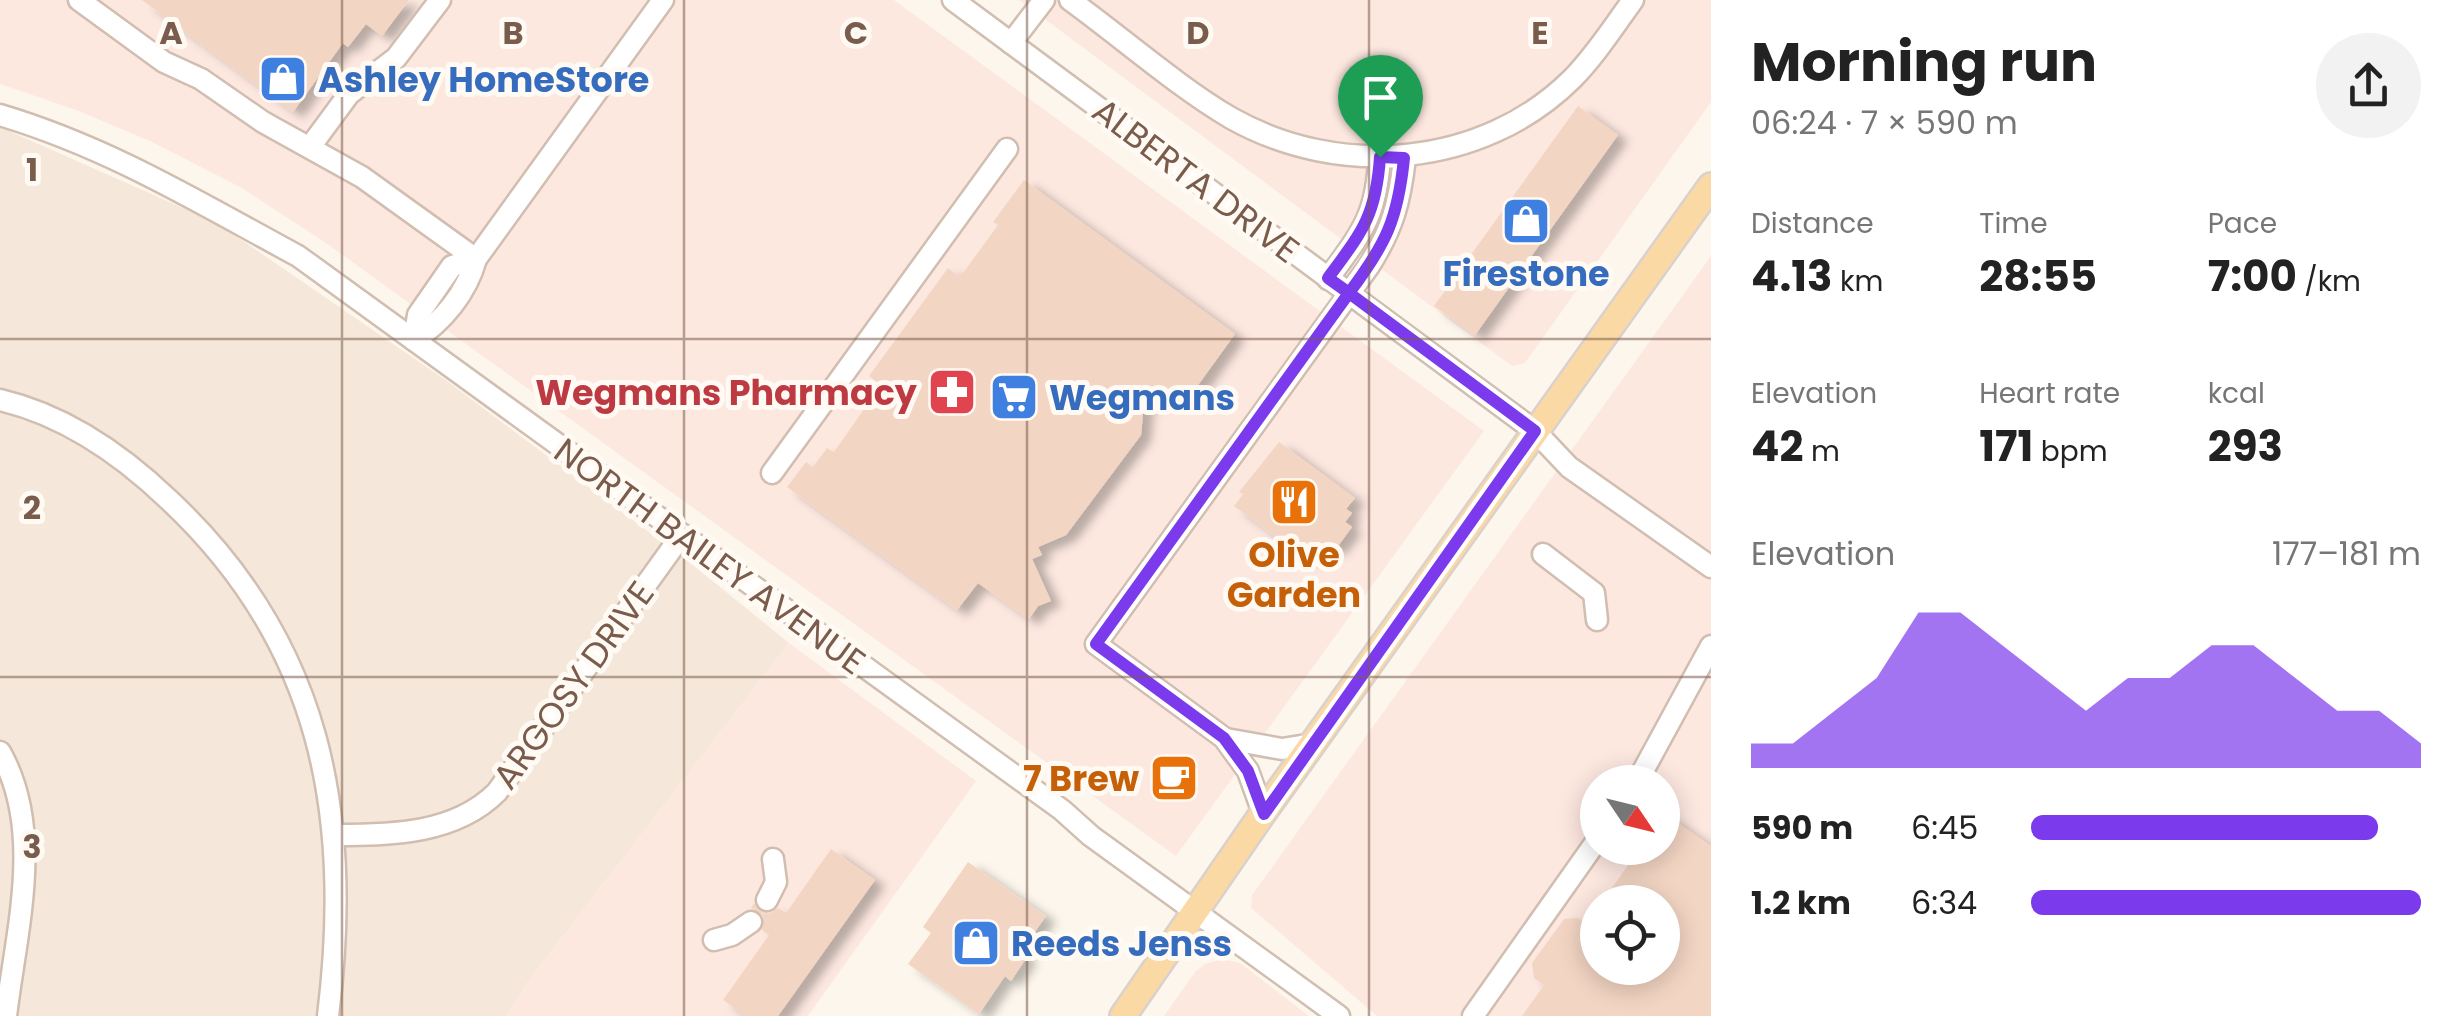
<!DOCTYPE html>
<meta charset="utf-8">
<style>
:root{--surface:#fff;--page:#f2f2f2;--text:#222;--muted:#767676;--accent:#7c3aed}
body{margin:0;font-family:Poppins,sans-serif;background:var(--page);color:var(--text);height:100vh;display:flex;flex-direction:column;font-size:38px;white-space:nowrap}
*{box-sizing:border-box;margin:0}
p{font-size:32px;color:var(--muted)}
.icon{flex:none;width:55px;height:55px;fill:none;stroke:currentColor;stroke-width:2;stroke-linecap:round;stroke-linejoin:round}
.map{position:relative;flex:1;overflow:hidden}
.sheet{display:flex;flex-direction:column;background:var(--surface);width:750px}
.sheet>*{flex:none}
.needle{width:65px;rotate:125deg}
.fabs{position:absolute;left:1580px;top:765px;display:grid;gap:20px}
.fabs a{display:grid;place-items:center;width:100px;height:100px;border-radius:50%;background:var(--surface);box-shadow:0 5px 25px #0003;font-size:50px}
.pin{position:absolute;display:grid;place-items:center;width:85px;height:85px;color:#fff;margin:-102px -42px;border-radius:50% 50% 50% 0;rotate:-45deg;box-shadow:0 0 10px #0007}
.pin .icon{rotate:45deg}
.round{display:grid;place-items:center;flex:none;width:105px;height:105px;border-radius:52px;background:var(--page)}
.head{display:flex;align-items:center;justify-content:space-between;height:170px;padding:0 40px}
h1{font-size:55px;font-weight:700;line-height:75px}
.metrics{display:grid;grid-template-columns:repeat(3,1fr);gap:15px;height:170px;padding:10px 40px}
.metrics div{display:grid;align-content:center}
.metrics b{font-size:42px;font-weight:700}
.metrics small{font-size:28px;font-weight:400}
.metrics p{font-size:28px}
.chart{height:280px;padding:20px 40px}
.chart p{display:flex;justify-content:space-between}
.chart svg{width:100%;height:180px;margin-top:10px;fill:var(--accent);opacity:.7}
ul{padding:0 40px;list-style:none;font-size:32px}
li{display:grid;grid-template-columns:160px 120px 1fr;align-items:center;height:75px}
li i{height:25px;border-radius:12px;background:var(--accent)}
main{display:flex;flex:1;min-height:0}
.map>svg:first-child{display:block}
</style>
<main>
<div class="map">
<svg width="1711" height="1016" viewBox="0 0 1711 1016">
<defs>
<filter id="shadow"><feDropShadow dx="10" dy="6" stdDeviation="5" flood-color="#0004"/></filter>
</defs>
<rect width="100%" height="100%" fill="#fdf6ec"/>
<path fill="#f5e8da" d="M 0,127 L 217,223 L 447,381 L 694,566 L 789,643 L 527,983 L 507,1016 L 0,1016 Z"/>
<g fill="#fde8e0" fill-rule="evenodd">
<path d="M 0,0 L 894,0 L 1484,431 L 1176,856 L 326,243 L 240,187 L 152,142 L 79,111 L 0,84 Z"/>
<path d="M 1019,0 L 1711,0 L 1711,102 L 1525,363 L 1512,366 Z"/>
<path d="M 1711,256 L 1711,1016 L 1377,1016 L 1251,908 L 1252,895 ZM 1598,782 L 1662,782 L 1662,848 L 1598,848 ZM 1598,902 L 1662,902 L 1662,968 L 1598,968 Z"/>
<path d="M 789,643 L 976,781 L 808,1016 L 507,1016 L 527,983 Z"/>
<path d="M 1222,959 L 1240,963 L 1309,1016 L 1164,1016 L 1195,972 L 1205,964 Z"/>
</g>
<g fill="#f3d5c3" filter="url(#shadow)">
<path d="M 142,0 L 409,0 L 382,36 L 366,24 L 348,47 L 343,43 L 293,112 Z"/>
<path d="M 1578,106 L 1618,135 L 1475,335 L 1434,306 Z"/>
<path d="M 1024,180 L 1235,334 L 1193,392 L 1157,388 L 1155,404 L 1144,403 L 1141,435 L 1066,535 L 1038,547 L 1042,555 L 1032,559 L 1051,601 L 1038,606 L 1029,619 L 978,583 L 957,610 L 787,487 L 806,462 L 813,467 L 827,448 L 834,452 L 881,385 L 869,376 L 948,268 L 960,277 L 998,225 L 993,222 Z"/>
<path d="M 1279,442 L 1355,498 L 1346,509 L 1352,513 L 1345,522 L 1352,527 L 1335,550 L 1328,545 L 1323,553 L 1316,548 L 1307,560 L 1234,506 L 1243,494 L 1239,492 Z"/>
<path d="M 1662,812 L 1711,846 L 1711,1016 L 1522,1016 L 1544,985 L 1534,978 L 1532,963 L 1564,919 L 1577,918 L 1587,923 L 1598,909 L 1598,968 L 1662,968 L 1662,902 L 1602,902 L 1640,848 L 1662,848 Z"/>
<path d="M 831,849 L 875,880 L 778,1016 L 746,1016 L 723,1000 L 769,935 L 762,930 L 763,915 L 751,908 L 754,903 L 762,913 L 769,914 L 778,908 L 786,913 Z"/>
<path d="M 968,862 L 1046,916 L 1020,953 L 1027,957 L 1011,981 L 1005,976 L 979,1014 L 908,964 L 931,933 L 923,927 Z"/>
</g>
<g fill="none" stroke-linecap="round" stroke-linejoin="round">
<g stroke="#d1beb0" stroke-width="25">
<g id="minor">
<path d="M 79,0 L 164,62 L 201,79 L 263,122 L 362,177 L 476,259"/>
<path d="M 953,0 L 1535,431 L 1569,467 L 1711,567"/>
<path d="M 1070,0 C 1121,37 1178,87 1231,118 C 1339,179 1482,168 1572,79 C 1595,56 1614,26 1633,0"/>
<path d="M 1011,43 L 1044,0"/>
<path d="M 0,115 C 110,148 198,202 298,256 L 1062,810 L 1091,836 L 1339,1016"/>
<path d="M 310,147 L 349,94 L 396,58 L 440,0"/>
<path d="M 1328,279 C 1362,232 1377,216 1379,157"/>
<path d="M 414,340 C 443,322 467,292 476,259 L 663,0"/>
<path d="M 414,340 L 418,315 L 452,266 L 476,259"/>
<path d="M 0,400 C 64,415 122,455 169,500 C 322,643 353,816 328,1016"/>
<path d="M 772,473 L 1007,149"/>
<path d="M 1543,554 L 1594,593 L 1597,620"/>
<path d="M 1226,739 L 1282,749 L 1313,744"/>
<path d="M 0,752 C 45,831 16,931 6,1016"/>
<path d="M 1637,782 L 1711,646"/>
<path d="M 1263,813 L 1248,771 L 1224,738 L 1096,644 L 1369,266 C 1393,228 1400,202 1405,158"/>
<path d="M 335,835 C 392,835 455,834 497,792 L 681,536"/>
<path d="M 767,900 L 776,882 L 773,859"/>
<path d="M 714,940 L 732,935 L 751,922"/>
<path d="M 1473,1016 L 1598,839"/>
</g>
</g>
<g stroke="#dad1cd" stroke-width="30">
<path id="major" d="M 1123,1016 L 1263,813 L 1711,186"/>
</g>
<use href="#minor" stroke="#fff" stroke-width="20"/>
<use href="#major" stroke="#fbd9a5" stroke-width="25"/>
</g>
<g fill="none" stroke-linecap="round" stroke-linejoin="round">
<g stroke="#fff" stroke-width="20">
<path id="route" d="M 1380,157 C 1376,216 1362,232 1328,278 L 1349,293 L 1096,644 L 1224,738 L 1248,771 L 1264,814 L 1535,431 L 1349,293 C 1386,244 1398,219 1404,158 L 1380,157"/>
</g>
<use href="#route" stroke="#7c3aed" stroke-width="12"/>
</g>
<path fill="none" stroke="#7a5c4d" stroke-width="2.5" stroke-opacity="0.55" d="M 342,0 L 342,1016M 684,0 L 684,1016M 1027,0 L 1027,1016M 1369,0 L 1369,1016M 0,339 L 1711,339M 0,677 L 1711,677"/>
<defs>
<g id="shop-square" transform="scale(2.5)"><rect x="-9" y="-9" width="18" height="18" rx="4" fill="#3f7fe0" stroke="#fffaf3"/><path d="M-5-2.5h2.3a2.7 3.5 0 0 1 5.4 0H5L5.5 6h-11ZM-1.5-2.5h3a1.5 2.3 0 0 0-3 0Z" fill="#fff"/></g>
<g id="pharmacy-square" transform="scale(2.5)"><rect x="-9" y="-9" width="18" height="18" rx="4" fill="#e0444e" stroke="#fffaf3"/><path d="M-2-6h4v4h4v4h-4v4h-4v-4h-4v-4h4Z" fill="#fff"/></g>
<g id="supermarket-square" transform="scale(2.5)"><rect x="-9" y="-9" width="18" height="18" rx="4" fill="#3f7fe0" stroke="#fffaf3"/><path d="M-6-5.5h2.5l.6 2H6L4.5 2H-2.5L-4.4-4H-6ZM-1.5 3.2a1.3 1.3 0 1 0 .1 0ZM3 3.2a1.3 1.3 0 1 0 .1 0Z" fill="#fff"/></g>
<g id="restaurant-square" transform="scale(2.5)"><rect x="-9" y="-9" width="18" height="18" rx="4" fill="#e8710a" stroke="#fffaf3"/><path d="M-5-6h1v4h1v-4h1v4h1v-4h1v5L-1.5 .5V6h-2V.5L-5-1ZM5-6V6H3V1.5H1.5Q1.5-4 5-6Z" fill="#fff"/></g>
<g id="cafe-square" transform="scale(2.5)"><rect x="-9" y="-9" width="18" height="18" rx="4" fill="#e8710a" stroke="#fffaf3"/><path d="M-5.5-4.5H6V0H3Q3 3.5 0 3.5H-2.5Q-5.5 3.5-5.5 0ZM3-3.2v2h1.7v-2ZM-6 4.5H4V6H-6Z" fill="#fff"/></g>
</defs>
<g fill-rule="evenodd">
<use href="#shop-square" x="283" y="79"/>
<use href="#shop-square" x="1526" y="221"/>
<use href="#pharmacy-square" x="952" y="392"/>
<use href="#supermarket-square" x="1014" y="397"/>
<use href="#restaurant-square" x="1294" y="502"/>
<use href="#cafe-square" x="1174" y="778"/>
<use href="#shop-square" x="976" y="943"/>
</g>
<g text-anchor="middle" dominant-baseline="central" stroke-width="10" stroke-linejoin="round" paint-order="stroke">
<g font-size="35" font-weight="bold" fill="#366cbe" stroke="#fffaf3" text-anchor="start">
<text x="318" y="79">Ashley HomeStore</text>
<text x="1526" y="273" text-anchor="middle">Firestone</text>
<text x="1049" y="397">Wegmans</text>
<text x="1011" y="943">Reeds Jenss</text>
</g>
<g font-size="35" fill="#7a5c4d" stroke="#fffaf3">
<text transform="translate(1196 180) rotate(37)">ALBERTA DRIVE</text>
<text transform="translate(710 556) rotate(36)">NORTH BAILEY AVENUE</text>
<text transform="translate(573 685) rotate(-54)">ARGOSY DRIVE</text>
</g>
<g font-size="35" font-weight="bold" fill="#be3a42" stroke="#fffaf3" text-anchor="end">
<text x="917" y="392">Wegmans Pharmacy</text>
</g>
<g font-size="35" font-weight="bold" fill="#c56008" stroke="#fffaf3">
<text x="1294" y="554">Olive<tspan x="1294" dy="40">Garden</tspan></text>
<text x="1139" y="778" text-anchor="end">7 Brew</text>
</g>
</g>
<g font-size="32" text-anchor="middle" font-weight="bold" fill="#7a5c4d" stroke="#fffaf3" stroke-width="10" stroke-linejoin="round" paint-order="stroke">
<text x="171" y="44">A</text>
<text x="513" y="44">B</text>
<text x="856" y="44">C</text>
<text x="1198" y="44">D</text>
<text x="1540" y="44">E</text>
<text x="32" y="181">1</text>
<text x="32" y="519">2</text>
<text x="32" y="858">3</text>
</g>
</svg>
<div class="fabs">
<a><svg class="needle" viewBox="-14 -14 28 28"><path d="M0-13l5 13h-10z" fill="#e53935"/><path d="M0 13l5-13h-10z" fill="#767676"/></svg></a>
<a><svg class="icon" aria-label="locate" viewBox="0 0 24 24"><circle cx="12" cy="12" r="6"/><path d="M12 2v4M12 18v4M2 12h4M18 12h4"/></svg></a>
</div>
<div class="pin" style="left:1380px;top:157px;background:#1e9e55"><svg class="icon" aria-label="arrive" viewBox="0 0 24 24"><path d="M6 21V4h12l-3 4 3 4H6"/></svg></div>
</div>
<section class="sheet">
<div class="head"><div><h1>Morning run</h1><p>06:24 · 7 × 590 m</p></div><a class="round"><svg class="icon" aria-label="share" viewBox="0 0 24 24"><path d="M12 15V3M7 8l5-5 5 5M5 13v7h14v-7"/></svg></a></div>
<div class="metrics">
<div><p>Distance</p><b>4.13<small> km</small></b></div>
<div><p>Time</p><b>28:55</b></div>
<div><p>Pace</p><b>7:00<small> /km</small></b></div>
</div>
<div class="metrics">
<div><p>Elevation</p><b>42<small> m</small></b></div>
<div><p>Heart rate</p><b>171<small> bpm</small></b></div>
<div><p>kcal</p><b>293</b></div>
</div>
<div class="chart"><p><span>Elevation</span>177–181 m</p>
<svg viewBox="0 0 160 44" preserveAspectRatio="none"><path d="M0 44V38L10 38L20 30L30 22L40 6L50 6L60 14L70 22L80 30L90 22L100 22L110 14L120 14L130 22L140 30L150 30L160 38V44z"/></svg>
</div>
<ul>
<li><b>590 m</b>6:45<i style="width:89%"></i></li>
<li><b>1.2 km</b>6:34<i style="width:100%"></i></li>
</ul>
</section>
</main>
